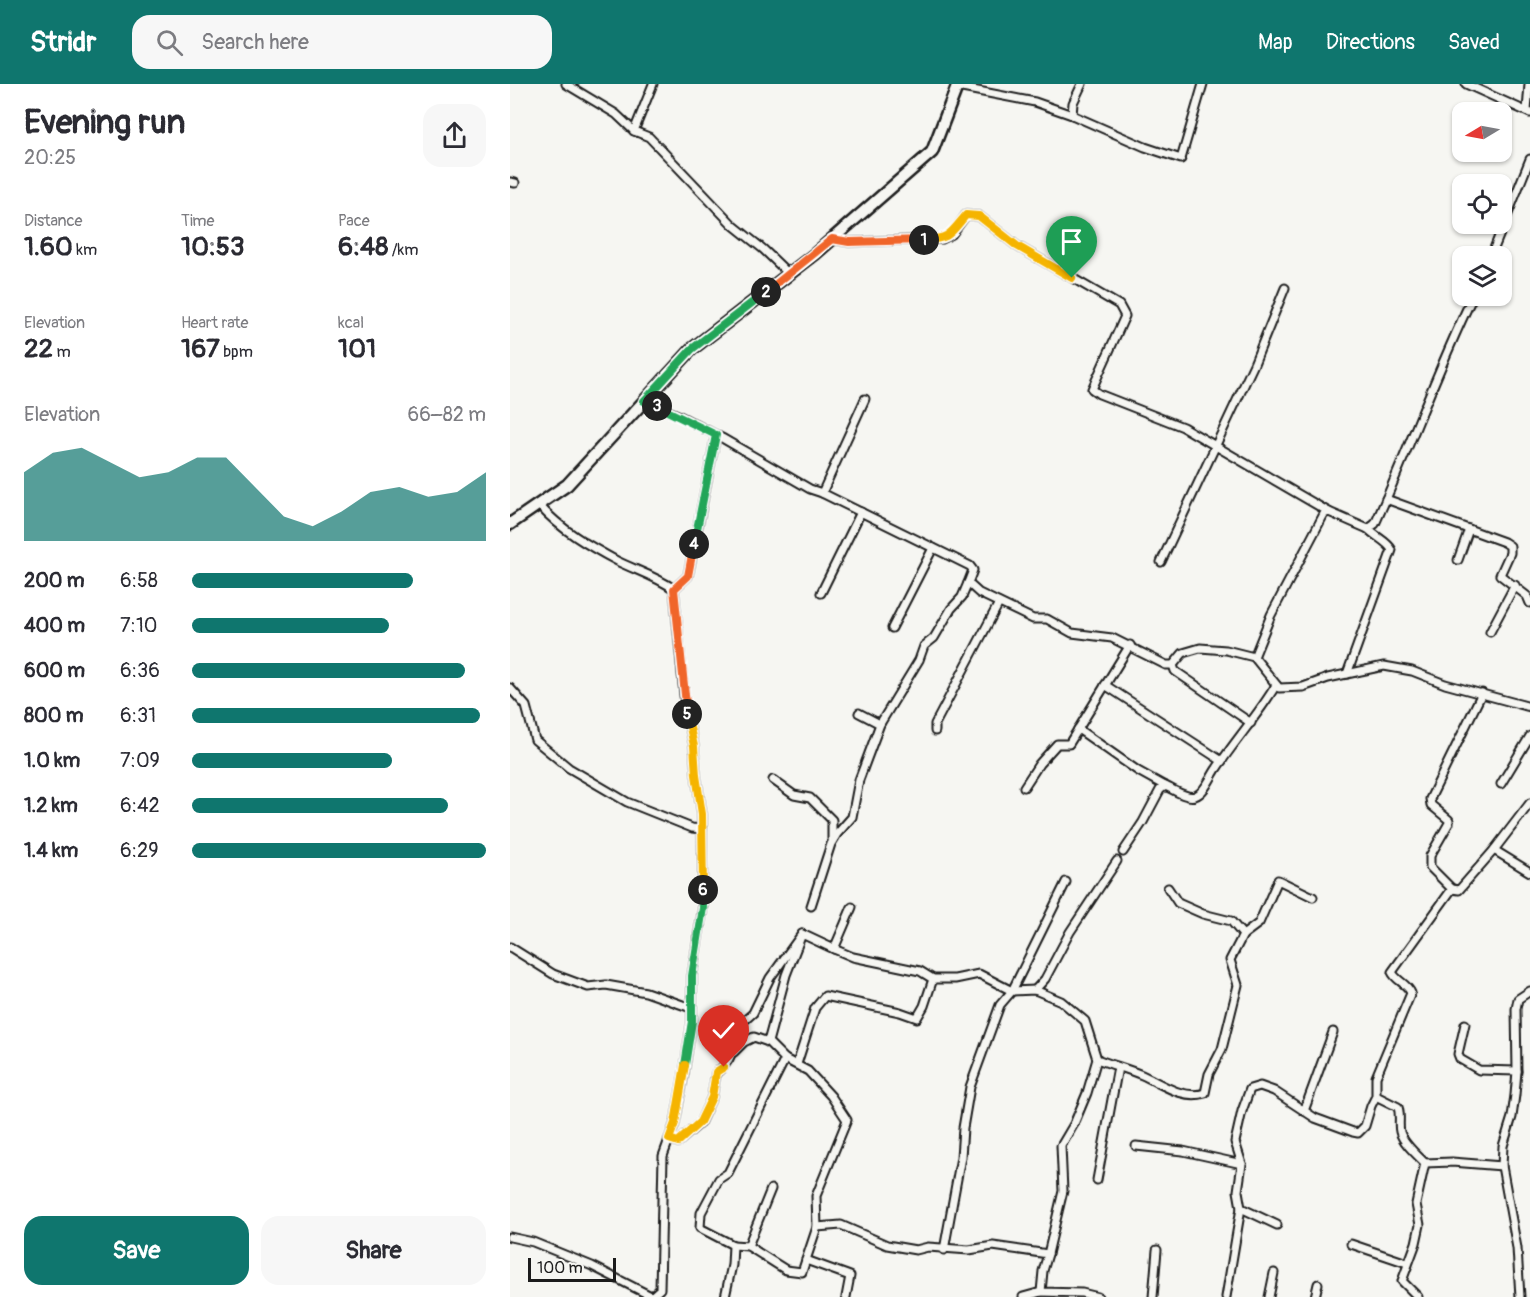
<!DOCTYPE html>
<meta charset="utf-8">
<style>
:root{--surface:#fff;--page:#f7f7f7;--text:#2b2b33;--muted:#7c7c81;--accent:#0f766e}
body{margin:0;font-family:Pangolin,sans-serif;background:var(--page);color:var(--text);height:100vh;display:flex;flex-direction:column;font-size:22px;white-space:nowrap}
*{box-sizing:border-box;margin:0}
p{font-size:20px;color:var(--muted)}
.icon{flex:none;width:33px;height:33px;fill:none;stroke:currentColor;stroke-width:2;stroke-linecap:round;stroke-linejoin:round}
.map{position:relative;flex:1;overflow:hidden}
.side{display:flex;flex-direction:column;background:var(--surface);width:510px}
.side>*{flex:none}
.needle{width:39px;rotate:260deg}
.fabs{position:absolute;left:942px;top:18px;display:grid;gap:12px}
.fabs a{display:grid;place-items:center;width:60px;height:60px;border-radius:12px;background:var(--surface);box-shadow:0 2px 4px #0004;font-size:30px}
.scale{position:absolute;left:18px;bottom:15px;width:88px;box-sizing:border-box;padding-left:6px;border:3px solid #1c1c1c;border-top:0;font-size:16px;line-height:21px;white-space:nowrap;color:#1c1c1c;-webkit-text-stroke:4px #f6f6f2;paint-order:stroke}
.pin{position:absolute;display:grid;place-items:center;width:51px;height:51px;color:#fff;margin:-62px -26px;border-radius:50% 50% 50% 0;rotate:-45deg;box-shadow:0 0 6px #0007}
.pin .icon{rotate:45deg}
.km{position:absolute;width:30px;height:30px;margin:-15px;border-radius:50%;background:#222;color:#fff;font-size:16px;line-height:30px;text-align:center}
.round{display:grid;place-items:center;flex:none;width:63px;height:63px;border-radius:18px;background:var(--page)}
.summary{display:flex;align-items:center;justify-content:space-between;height:102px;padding:0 24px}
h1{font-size:33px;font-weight:800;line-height:45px}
.figures{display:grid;grid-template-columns:repeat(3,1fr);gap:9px;height:102px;padding:6px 24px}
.figures div{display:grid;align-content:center}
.figures b{font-size:26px;font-weight:800}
.figures small{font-size:16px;font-weight:400}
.figures p{font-size:16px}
.chart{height:168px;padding:12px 24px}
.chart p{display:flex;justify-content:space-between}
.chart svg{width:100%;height:108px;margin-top:6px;fill:var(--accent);opacity:.7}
.primary-button{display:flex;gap:12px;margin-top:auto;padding:12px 24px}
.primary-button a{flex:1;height:69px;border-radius:18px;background:var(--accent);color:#fff;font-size:24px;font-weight:800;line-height:69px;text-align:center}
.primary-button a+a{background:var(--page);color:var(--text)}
ul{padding:0 24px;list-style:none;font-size:20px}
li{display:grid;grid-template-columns:96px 72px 1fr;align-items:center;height:45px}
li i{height:15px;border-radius:8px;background:var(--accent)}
header{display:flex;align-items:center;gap:36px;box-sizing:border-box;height:84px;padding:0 30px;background:var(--accent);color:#fff}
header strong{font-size:28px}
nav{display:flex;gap:33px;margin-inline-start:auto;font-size:21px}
.search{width:420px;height:54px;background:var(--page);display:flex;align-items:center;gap:15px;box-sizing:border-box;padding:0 21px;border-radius:18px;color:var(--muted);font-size:22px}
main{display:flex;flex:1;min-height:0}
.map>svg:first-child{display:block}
</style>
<header>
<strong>Stridr</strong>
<div class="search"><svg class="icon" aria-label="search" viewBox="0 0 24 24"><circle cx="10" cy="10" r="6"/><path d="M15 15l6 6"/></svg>Search here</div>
<nav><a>Map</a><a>Directions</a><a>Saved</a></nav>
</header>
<main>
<section class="side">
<div class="summary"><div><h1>Evening run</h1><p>20:25</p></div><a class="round"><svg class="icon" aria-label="share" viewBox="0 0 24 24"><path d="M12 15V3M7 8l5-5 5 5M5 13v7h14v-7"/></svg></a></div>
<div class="figures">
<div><p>Distance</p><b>1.60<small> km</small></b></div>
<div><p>Time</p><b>10:53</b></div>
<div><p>Pace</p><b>6:48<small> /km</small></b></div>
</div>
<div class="figures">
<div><p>Elevation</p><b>22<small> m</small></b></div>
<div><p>Heart rate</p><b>167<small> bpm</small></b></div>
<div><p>kcal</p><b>101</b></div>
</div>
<div class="chart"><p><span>Elevation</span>66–82 m</p>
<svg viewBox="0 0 160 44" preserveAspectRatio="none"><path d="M0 44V16L10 8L20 6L30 12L40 18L50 16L60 10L70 10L80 22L90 34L100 38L110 32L120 24L130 22L140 26L150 24L160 16V44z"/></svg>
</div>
<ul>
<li><b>200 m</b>6:58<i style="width:75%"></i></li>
<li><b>400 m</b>7:10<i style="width:67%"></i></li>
<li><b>600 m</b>6:36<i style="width:93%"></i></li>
<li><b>800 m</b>6:31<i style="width:98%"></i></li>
<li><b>1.0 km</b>7:09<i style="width:68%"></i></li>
<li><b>1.2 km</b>6:42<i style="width:87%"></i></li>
<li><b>1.4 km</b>6:29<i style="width:100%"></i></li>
</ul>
<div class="primary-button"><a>Save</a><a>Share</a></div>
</section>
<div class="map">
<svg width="1020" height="1213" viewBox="0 0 1020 1213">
<rect width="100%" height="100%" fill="#f6f6f2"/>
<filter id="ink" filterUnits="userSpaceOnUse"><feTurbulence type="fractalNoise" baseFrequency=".0167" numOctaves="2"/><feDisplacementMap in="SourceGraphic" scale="12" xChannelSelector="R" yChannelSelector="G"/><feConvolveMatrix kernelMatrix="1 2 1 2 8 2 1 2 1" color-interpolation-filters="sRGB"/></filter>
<g filter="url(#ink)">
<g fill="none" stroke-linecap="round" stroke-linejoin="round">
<g stroke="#1c1c1c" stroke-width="11">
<g id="street">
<path d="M 56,0 L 106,30 L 124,47 L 139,53 L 223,141 L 253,165 L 279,190"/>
<path d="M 956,0 L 1020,29"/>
<path d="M 447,3 L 525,18 L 562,31 L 635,63 L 671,75 L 693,0"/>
<path d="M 1017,27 L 1019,0"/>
<path d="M 562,31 L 563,19 L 572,0"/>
<path d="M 124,47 L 143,0"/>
<path d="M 0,98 L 5,99"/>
<path d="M 322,155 L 339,158 L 432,155 L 442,150 L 456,131 L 469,132 L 507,162 L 609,221 L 615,232 L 582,305 L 589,310 L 673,343 L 819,428"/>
<path d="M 981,172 L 1020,75"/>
<path d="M 134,317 L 168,331 L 212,354 L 300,405 L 312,409 L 460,482 L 463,486 L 458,499 L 469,509 L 523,535 L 537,535 L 562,549 L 602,554 L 656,581 L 663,581 L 673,569 L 690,564 L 716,566 L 744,573 L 769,604 L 793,603 L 818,594 L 874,582 L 902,587 L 935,600 L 1020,623"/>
<path d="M 312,409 L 355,315"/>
<path d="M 876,415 L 994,458 L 1000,462 L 1000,469 L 990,491 L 1017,512 L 1020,519"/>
<path d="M 29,421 C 51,446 79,462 109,478 C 128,487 147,493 164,505"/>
<path d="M 948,476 L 959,445"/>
<path d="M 651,478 L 744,280 L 775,204"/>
<path d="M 311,509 L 351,428"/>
<path d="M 382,544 L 423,464"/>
<path d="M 980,548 L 1005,501"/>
<path d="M 744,573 L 761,531 L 814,430 L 819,428 L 858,445 L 865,440 C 899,365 927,286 963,212"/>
<path d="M 663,581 L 665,587 L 741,639"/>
<path d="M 837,590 L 882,466 C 878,458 866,453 858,445"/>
<path d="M 595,601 L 712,677"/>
<path d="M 0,604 L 16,622 L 25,656 L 59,684 L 117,718 L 182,744 L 192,745"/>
<path d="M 349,629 L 370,640 L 409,576 L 414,562 L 424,554 L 441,525 L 452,513 L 458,499"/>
<path d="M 568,645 L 628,687 L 655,702"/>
<path d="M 425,647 L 425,640 L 489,519"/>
<path d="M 263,696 L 284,711 L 300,714 L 322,736 L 322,755"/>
<path d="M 991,700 L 1020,652"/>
<path d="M 514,703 L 529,680 L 547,660 L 559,660 L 620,561"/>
<path d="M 984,766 L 1020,788"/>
<path d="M 613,768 L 633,738 L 650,706 L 655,702 C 663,705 677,715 685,712 C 695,709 701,692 707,684 C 726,655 749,630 766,601"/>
<path d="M 658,804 L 668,819 L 693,830 L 721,837 L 733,851"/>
<path d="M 942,805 L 949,806 L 984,766 L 1020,719"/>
<path d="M 301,822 L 321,760 L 327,750 L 342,733 L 349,696 L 370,640"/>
<path d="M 342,823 L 324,865 L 343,873 L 410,887 L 423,895 L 445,895 L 469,890 L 502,907 L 525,906 L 551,917 L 575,937 L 587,975 C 602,981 618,985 632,991 C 652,1000 673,1016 695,1009 L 699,990 L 712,965 L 728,901 L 720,876 L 733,851 L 749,839 L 768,796 L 803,813"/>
<path d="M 0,863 L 43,890 L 78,903 L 96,901 L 136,908 L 181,924"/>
<path d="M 525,906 L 535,895 L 560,848 L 607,777"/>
<path d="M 955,940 L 948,970 L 950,975 L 969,986 L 1007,987"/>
<path d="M 258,958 L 276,891 L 292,850 L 324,865"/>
<path d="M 287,980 L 305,924 L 315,912 L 390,928 L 407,934 L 414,922 L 423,895"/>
<path d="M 866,1012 L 888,1023 C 891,1032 888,1040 890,1048 C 893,1059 907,1071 915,1079 L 906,1120 L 910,1141 L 906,1159 L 892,1197 L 908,1213"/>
<path d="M 794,1027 L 823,948"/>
<path d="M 159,1055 L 168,1058 L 190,1039 L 202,1013 L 206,989 C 222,977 225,964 224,946 L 243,929 L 260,894 L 292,850"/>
<path d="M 626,1062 L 673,1067 L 732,1080"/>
<path d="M 915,1079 L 942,1078 L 992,1082"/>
<path d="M 587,1096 L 608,983"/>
<path d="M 731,1124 L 767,1141"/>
<path d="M 307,1143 L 331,1141 L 377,1161 L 406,1166 L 418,1163 L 459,1166 L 483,1162 L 538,1170 L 533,1187 L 531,1208 L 572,1209 L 588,1213"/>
<path d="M 0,1153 L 23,1158 L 82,1182 L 143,1213"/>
<path d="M 841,1160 L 897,1179"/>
<path d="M 223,1161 L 238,1162 L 276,1186 L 292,1188 L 307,1143 L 306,1112 L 337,1036 L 321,1012 L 298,987 L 275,975 L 258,958 L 244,953 L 234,958 L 224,968"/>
<path d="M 238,1162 L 261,1105"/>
<path d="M 434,1166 L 451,1073 L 453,1044 L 460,1003 L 490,921 L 502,907 L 556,798"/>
<path d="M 538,1170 L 553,1107 L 551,1062 L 564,1040 L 577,1009 L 587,975"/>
<path d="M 296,1176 L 340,1192 L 336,1213"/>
<path d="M 141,1213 L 150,1205 L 153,1072 L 165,1039 L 174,989 L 182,937 L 182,892 L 193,823 L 192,730 L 186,691 L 184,662 L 175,621 L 164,505 L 178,492 L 206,351"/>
<path d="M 215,1213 L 222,1181 L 223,1161 L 190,1144 L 191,1129 L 209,1095 L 218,1089 L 275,975"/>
<path d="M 513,1213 L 531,1208"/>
<path d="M 643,1213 L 647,1166"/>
<path d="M 716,1213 L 731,1124 L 728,1107 L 732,1080 L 725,1058 L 732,1027 L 740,1005 L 750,1002 L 764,1007 L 805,1034 L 843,1048 L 848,1049 L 855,1042 L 861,1022 L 866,1012 L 866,993 L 901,909 C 897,899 886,897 882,888 L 942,805 L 920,783 L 920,772 L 939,739 L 939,736 L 921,721 L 920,715 L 972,609"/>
<path d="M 759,1213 L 764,1189"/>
<path d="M 805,1213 L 808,1200"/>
<path d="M 1010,1213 L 1007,1164 L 992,1082 L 993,1062 L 1002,1033 L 1005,1011 L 1007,987 L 1006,925 L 1008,915 L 1020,907"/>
</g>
</g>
<g stroke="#1c1c1c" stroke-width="15">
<path id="secondary" d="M 0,440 L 57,401 L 182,265 L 305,170 L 422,68 L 448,0"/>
</g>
<use href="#street" stroke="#f6f6f2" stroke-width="7"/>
<use href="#secondary" stroke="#f6f6f2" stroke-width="10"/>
</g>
</g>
<g fill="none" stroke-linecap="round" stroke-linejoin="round" filter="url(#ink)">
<g stroke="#fff" stroke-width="12">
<path id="split-1" d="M 414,156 C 440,155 440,150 456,131 L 469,132 L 507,162 L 562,194"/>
</g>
<g stroke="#fff" stroke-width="12">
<path id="split-2" d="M 256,208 L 322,155 L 339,158 L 414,156"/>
</g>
<g stroke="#fff" stroke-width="12">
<path id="split-3" d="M 147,322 L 134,317 L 182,265 L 256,208"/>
</g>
<g stroke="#fff" stroke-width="12">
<path id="split-4" d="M 147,322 L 206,351 L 184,460"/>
</g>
<g stroke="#fff" stroke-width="12">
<path id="split-5" d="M 177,630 L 164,505 L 178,492 L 184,460"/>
</g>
<g stroke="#fff" stroke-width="12">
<path id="split-6" d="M 177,630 L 184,662 L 186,691 L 192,730 L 193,806"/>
</g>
<g stroke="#fff" stroke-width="12">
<path id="split-7" d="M 175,981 L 182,937 L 182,892 L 193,824 L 193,806"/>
</g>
<g stroke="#fff" stroke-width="12">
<path id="split-8" d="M 175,981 L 165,1039 L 159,1055 L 168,1058 L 190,1038 L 202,1013 L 206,988 L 214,983"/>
</g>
<use href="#split-1" stroke="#f5b400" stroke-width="8"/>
<use href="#split-2" stroke="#f0652b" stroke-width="8"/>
<use href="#split-3" stroke="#22a559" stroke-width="8"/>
<use href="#split-4" stroke="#22a559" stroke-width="8"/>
<use href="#split-5" stroke="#f0652b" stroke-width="8"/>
<use href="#split-6" stroke="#f5b400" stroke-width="8"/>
<use href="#split-7" stroke="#22a559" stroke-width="8"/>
<use href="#split-8" stroke="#f5b400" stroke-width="8"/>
</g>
</svg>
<div class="fabs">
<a><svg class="needle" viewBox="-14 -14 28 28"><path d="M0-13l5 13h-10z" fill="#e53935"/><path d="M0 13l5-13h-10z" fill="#7c7c81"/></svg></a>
<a><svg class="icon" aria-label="locate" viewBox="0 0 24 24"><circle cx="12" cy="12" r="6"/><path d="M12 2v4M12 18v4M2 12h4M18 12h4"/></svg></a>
<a><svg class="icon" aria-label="layers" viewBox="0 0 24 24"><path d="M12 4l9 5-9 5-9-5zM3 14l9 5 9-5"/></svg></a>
</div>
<div class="scale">100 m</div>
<div class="pin" style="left:562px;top:194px;background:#1e9e55"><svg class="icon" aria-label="arrive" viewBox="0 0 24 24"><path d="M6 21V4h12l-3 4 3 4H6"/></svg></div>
<div class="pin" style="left:214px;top:983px;background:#d93025"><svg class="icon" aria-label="check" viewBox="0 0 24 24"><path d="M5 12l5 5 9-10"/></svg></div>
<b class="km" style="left:414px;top:156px">1</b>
<b class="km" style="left:256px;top:208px">2</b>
<b class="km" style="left:147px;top:322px">3</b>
<b class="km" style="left:184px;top:460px">4</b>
<b class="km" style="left:177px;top:630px">5</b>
<b class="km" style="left:193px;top:806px">6</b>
</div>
</main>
